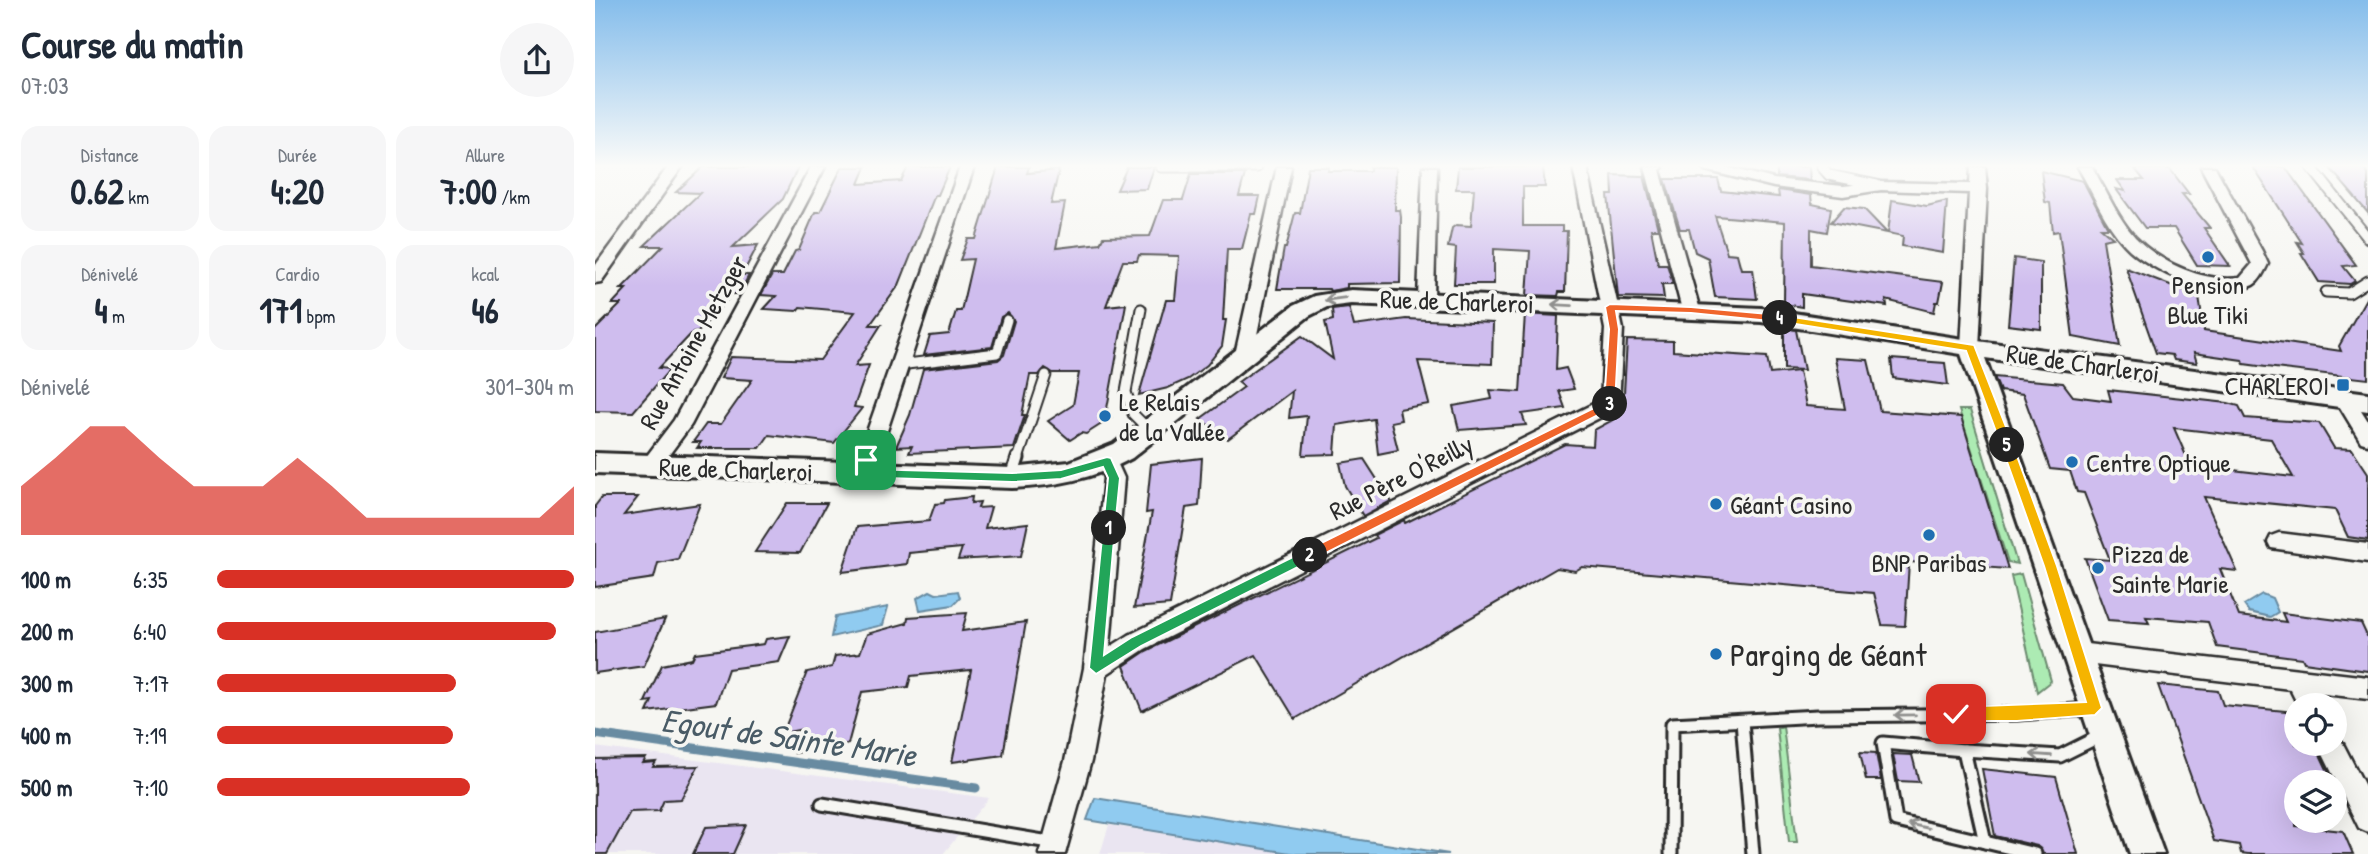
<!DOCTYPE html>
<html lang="fr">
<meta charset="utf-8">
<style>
:root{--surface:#fff;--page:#f6f6f7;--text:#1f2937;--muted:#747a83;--accent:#d93025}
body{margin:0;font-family:"Patrick Hand",sans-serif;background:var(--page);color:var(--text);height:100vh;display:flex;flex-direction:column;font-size:26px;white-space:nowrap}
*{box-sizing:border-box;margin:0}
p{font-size:23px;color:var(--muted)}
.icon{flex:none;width:38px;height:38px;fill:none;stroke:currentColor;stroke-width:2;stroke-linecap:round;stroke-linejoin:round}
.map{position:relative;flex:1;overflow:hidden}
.sheet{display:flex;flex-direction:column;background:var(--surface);width:595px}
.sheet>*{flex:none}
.buttons{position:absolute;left:1689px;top:693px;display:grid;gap:14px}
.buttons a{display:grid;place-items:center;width:63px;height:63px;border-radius:50%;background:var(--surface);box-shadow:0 7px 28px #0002;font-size:35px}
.pin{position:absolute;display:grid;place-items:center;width:60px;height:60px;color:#fff;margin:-30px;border-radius:14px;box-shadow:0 4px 10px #0006}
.km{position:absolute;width:35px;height:35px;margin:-18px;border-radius:50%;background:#222;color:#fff;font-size:19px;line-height:35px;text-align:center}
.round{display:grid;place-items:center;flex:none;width:74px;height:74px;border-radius:37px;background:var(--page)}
.head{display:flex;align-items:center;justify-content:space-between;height:119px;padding:0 21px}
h1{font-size:38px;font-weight:700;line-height:52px}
.metrics{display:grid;grid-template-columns:repeat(3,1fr);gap:10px;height:119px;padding:7px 21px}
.metrics div{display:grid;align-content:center;border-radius:18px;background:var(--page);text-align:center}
.metrics b{font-size:35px;font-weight:700}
.metrics small{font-size:19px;font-weight:400}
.metrics p{font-size:19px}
.chart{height:196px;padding:14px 21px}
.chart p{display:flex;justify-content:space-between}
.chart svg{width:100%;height:126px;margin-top:7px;fill:var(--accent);opacity:.7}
ul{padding:0 21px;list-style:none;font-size:23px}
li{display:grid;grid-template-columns:112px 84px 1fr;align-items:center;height:52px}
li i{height:18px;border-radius:9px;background:var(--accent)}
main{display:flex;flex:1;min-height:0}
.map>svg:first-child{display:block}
</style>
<main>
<section class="sheet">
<div class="head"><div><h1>Course du matin</h1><p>07:03</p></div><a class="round"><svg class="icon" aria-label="share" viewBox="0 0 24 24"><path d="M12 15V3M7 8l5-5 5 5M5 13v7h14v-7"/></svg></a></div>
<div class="metrics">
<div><p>Distance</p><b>0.62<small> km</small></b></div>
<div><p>Durée</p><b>4:20</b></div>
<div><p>Allure</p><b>7:00<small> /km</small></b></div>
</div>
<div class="metrics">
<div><p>Dénivelé</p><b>4<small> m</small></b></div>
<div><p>Cardio</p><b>171<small> bpm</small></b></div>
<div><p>kcal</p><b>46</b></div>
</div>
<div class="chart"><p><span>Dénivelé</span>301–304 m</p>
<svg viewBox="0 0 160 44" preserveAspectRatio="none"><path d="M0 44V27L10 17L20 6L30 6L40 17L50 27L60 27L70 27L80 17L90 27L100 38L110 38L120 38L130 38L140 38L150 38L160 27V44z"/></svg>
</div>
<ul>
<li><b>100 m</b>6:35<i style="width:100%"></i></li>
<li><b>200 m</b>6:40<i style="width:95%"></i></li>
<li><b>300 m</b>7:17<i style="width:67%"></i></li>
<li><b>400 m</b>7:19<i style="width:66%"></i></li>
<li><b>500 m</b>7:10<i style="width:71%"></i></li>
</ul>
</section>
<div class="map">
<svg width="1773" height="854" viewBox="0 0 1773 854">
<rect width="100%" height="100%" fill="#f6f6f2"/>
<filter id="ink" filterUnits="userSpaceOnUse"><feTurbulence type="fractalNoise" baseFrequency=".0143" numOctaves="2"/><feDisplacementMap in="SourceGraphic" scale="14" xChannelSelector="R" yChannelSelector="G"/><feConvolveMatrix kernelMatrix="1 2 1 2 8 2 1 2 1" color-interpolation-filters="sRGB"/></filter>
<g filter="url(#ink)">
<g fill="#eae5f1">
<path d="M 0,747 L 394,798 L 348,854 L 0,854 Z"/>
<path d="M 514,825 L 699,854 L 505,854 Z"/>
</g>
<g fill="#acebb3" stroke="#6c8b6f" stroke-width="2">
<path d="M 1364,410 L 1375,410 L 1422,564 L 1413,562 Z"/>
<path d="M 1426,574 L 1456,681 L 1442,692 L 1416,576 Z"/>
<path d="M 1188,726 L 1202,842 L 1194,842 L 1182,728 Z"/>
</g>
<g fill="#90cbf0" stroke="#688ba1" stroke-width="2">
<path d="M 335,591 L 341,594 L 363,591 L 365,598 L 358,605 L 325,610 L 322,598 Z"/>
<path d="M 1667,594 L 1677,598 L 1683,612 L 1675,617 L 1654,612 L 1649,605 Z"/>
<path d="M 293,607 L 288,625 L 236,637 L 240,617 Z"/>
<path d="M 500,798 L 854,854 L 701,854 L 492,820 Z"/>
</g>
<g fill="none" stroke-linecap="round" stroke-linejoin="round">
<path stroke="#688ba1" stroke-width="9" d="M 0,734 L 381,788"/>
</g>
<g fill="#cfbdee" stroke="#2b2b2b" stroke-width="2" fill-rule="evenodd">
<path d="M 108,167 L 203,167 L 188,199 L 138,247 L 163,245 L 147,275 L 154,275 L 144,294 L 137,294 L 104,331 L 98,332 L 64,368 L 75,369 L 38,412 L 0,411 L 0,330 L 26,304 L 17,304 L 31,289 L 26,289 L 68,246 L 49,246 L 105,193 L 81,192 Z"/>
<path d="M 247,167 L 271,167 L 264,184 L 306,181 L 313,167 L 355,167 L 343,195 L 340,195 L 304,285 L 275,325 L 286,325 L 260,366 L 274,365 L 259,407 L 267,408 L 239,443 L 174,435 L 165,448 L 102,448 L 106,442 L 98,442 L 111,424 L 126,424 L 157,380 L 126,378 L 136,357 L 225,360 L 260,312 L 205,307 L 202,311 L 169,309 L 181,296 L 166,295 L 177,275 L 188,275 L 200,251 L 204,250 L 220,212 L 225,212 Z"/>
<path d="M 403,167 L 434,167 L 432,173 L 464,170 L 456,204 L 470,203 L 461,248 L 505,243 L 508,237 L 555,236 L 568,200 L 588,200 L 596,174 L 650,174 L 644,196 L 665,196 L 661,214 L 656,214 L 647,249 L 632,249 L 628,320 L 631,320 L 627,346 L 612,365 L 593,379 L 573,388 L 544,395 L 571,300 L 580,300 L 584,256 L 544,255 L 542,261 L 528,261 L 511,306 L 531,304 L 511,414 L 516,418 L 491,434 L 486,433 L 475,440 L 453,421 L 478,405 L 484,373 L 458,373 L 450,368 L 444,375 L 435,375 L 427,415 L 430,415 L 419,448 L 314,453 L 317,446 L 301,447 L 315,415 L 328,369 L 403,360 L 409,355 L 419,321 L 413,313 L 406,317 L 397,347 L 329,355 L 335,336 L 354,334 L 361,311 L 366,311 L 378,259 L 365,260 L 373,239 L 381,239 Z"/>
<path d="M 532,167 L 559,167 L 552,189 L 522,190 Z"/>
<path d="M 713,167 L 734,167 L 733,171 L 775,171 L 775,167 L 801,167 L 800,210 L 805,210 L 806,217 L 805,283 L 752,284 L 752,288 L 735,291 L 734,289 L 682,289 L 689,248 L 691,248 L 700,213 L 705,213 Z"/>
<path d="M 863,167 L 948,167 L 950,187 L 928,187 L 928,226 L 967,226 L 967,231 L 972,231 L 970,292 L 964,292 L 963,296 L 932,295 L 935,251 L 899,249 L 899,284 L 859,284 L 861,248 L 853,247 L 857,228 L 861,225 L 876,226 L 879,189 L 861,189 Z"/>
<path d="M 1182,167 L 1214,167 L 1215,180 L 1182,177 Z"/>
<path d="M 1658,167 L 1690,167 L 1761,265 L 1748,266 L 1760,281 L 1755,284 L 1724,282 L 1706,253 L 1709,253 L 1702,242 L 1707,243 Z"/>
<path d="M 1734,167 L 1767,167 L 1773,174 L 1773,213 Z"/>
<path d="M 1540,169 L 1575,169 L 1594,194 L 1587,194 L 1615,228 L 1609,228 L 1635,266 L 1602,265 L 1579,228 L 1550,228 L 1521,189 L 1530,191 L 1522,180 L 1549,180 Z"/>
<path d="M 1446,171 L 1488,181 L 1513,228 L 1506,228 L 1518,238 L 1508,240 L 1525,346 L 1478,337 L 1464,231 L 1458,232 L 1455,203 L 1450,202 Z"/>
<path d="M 1017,175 L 1049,176 L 1063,229 L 1056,229 L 1063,264 L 1072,264 L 1078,284 L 1067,284 L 1069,298 L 1023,297 L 1013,195 L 1018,195 Z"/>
<path d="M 1070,179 L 1123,179 L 1126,191 L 1184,197 L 1183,190 L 1216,195 L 1217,204 L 1236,208 L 1232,232 L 1216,229 L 1216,265 L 1348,282 L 1344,302 L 1341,302 L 1339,312 L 1291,300 L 1292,306 L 1207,294 L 1207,307 L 1189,304 L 1190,222 L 1120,216 L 1132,253 L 1142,254 L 1146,269 L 1158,269 L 1162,299 L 1120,297 L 1113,258 L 1100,252 L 1094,229 L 1085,229 Z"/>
<path d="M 1297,200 L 1332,206 L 1352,201 L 1348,253 L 1307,246 L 1308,236 L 1293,233 Z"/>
<path d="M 1249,207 L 1269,209 L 1292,233 L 1236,222 Z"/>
<path d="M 1419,258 L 1446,262 L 1446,329 L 1413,325 Z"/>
<path d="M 1531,268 L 1604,296 L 1609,331 L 1746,351 L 1744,346 L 1773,295 L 1773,379 L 1671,367 L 1649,364 L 1647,360 L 1599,353 L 1602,363 L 1579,360 L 1577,355 L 1561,353 Z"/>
<path d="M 754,307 L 759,326 L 811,319 L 898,323 L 897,364 L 823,361 L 834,404 L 804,409 L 806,420 L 796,422 L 803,450 L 783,454 L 779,419 L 742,425 L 740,454 L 708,455 L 712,416 L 694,418 L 697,391 L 633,439 L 605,419 L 649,387 L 643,382 L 707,336 L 738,359 L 730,322 L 738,320 L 737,309 Z"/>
<path d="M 930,314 L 963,316 L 961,370 L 971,368 L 979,389 L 964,391 L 970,408 L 927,414 L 931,425 L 864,430 L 858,406 L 897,399 L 895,390 L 925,392 Z"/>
<path d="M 1189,328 L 1201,330 L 1209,370 L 1189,369 Z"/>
<path d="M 1032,340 L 1078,341 L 1078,351 L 1172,357 L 1175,374 L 1204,371 L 1211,406 L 1250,409 L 1240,358 L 1273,360 L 1285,411 L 1366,417 L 1413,569 L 1314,562 L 1310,626 L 1287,625 L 1279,593 L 987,567 L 980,571 L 962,568 L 700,719 L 661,655 L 547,711 L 529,666 L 551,651 L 781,538 L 779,535 L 809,520 L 810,523 L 970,444 L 998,446 L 999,430 L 1025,416 L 1024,411 L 1029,393 Z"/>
<path d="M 1296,359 L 1350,363 L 1353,385 L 1298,378 Z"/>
<path d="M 1399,377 L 1468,383 L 1478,396 L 1516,401 L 1513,390 L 1633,403 L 1644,406 L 1650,418 L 1724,423 L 1739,448 L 1757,449 L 1773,473 L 1773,540 L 1753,537 L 1740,510 L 1609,497 L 1642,571 L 1625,569 L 1644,616 L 1691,622 L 1687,613 L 1766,623 L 1773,638 L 1773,671 L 1709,662 L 1707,658 L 1622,647 L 1613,622 L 1551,617 L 1554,623 L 1513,620 L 1490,558 L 1515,560 L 1489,493 L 1482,492 L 1475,471 L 1455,469 L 1428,394 L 1405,391 ZM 1579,428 L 1676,439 L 1698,477 L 1595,465 Z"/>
<path d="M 607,458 L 604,506 L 591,508 L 575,605 L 539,608 L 557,512 L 551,513 L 556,464 Z"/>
<path d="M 769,459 L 796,501 L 768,516 L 750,486 L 745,463 Z"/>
<path d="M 7,497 L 43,497 L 29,515 L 105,504 L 83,559 L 63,563 L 59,578 L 0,587 L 0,506 Z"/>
<path d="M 377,497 L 376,503 L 385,502 L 383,508 L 396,507 L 390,528 L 433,523 L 426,556 L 363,560 L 367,548 L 314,553 L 312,564 L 247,572 L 262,527 L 334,521 L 340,504 L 349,503 L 350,500 Z"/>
<path d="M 192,503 L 232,503 L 205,553 L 160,552 Z"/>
<path d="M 372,613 L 367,631 L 431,622 L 408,755 L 357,762 L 376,670 L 316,676 L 313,687 L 267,692 L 253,744 L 200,753 L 208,729 L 188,733 L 212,672 L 237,667 L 240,656 L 265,653 L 272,634 L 312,623 L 313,617 Z"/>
<path d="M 70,619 L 49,666 L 0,673 L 0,632 Z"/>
<path d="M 195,636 L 184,662 L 133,669 L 121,703 L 52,712 L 57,701 L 50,702 L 67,665 L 97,659 L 100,653 L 169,644 L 171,639 Z"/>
<path d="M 1563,685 L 1623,691 L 1628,705 L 1701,712 L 1701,744 L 1720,744 L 1738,782 L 1701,782 L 1701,826 L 1748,831 L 1758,854 L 1653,854 L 1646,853 L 1644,845 L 1619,841 Z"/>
<path d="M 1265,752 L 1281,753 L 1286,780 L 1271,780 Z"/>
<path d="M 1298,754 L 1317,755 L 1324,782 L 1303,781 Z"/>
<path d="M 51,758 L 48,763 L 61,762 L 58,767 L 103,766 L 86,799 L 69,800 L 64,811 L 35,812 L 12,854 L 0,854 L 0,759 Z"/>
<path d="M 1387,769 L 1461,777 L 1483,854 L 1448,854 L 1442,846 L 1400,836 Z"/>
<path d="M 151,825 L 138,854 L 98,854 L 111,827 Z"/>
</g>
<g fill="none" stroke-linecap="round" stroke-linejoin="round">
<g stroke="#2b2b2b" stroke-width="13">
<g id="service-far1">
<path d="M 566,167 L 662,167"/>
<path d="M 1227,167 L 1234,175 L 1282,185"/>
<path d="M 1716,167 L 1773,238"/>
<path d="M 1731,292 L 1754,293 L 1773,281"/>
<path d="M 546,309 L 531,392 L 538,414 L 555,431"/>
<path d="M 304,365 L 402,353 L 412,320"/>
<path d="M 423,459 L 451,375"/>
</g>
</g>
<g stroke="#2b2b2b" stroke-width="17">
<g id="service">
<path d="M 417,477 L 423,458"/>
<path d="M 1147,721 L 1158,854"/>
<path d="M 1369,750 L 1288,743 L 1301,821 L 1390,842"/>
<path d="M 227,804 L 460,843"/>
<path d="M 1076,854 L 1077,724 L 1223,716 L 1422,714 L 1496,709"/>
<path d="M 1440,854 L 1390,842 L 1369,750 L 1465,756 L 1505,736"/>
</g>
</g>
<g stroke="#2b2b2b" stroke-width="5">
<g id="minor">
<path d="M 73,167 L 87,167 L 6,282 L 0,283 L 0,266 Z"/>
<path d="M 216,167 L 230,167 L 96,425 L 62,471 L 55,474 L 48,471 L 45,466 L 48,461 L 79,420 Z"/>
<path d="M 365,167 L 379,167 L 289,440 L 270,480 L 263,482 L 256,480 L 253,474 L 269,440 Z"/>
<path d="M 682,167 L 696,167 L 657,359 L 654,363 L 642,363 L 639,359 Z"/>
<path d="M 828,167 L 842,167 L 839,298 L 831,304 L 823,298 Z"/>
<path d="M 978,167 L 992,167 L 1028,329 L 1024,404 L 1022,409 L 550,649 L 512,674 L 496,761 L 470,854 L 444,854 L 470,761 L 489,668 L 509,478 L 502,461 L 505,456 L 512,453 L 519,456 L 529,478 L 515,647 L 534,635 L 1006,400 L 1010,329 Z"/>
<path d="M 1050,167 L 1068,167 L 1065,170 L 1105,310 L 1102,314 L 1096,316 L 1087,310 Z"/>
<path d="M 1108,167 L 1131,167 L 1179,179 L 1248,186 L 1286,182 L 1375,184 L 1376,167 L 1390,167 L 1392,189 L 1384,348 L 1381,352 L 1369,352 L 1366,348 L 1374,193 L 1286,190 L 1248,196 L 1179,187 L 1110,170 Z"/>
<path d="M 1483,167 L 1497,167 C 1511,190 1522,217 1540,237 C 1565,263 1610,283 1645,278 L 1657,264 L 1606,167 L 1620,167 L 1667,251 L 1673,264 C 1669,272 1665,281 1658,285 C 1624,303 1553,270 1530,245 C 1509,223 1498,193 1483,167 Z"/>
<path d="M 1749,392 L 1756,394 L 1773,421 L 1773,444 L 1766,442 L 1740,399 L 1742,394 Z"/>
<path d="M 1684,533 L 1773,544 L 1773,562 L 1676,548 L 1673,542 L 1676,536 Z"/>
<path d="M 1483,643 L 1773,677 L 1773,699 L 1721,693 L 1727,705 L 1703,705 L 1695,689 L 1483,663 L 1475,660 L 1471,653 L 1475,646 Z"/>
<path d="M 1740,734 L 1744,736 L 1773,792 L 1773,832 L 1764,828 L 1723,744 L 1740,744 Z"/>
</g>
</g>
<g stroke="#2b2b2b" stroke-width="6">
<path id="tertiary" d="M 756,290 L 1166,308 L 1375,340 L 1773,393 L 1773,411 L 1390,358 L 1569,854 L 1535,854 L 1366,354 L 1166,322 L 756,304 L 732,307 L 714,316 L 537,458 C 499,479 460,486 417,488 L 0,473 L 0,453 L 417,468 L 474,462 L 519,444 L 698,306 L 719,296 Z"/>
</g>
<use href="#service-far1" stroke="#f6f6f2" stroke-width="9"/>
<use href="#service" stroke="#f6f6f2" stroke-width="11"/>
<use href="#minor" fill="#f6f6f2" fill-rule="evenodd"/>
<use href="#tertiary" fill="#f6f6f2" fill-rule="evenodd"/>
</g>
<defs><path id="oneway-shaft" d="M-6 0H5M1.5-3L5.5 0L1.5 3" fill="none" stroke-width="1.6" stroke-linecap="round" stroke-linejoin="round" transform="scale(1.75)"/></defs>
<g stroke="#90908e">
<use href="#oneway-shaft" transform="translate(740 299) rotate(172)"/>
<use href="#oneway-shaft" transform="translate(967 305) rotate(-177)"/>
<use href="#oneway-shaft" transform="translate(1310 715) rotate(179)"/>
<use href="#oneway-shaft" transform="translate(1446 755) rotate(-176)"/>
<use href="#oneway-shaft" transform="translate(1323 826) rotate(-167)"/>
</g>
</g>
<linearGradient id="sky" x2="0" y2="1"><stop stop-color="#85bdeb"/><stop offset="0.58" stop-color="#fbfbf9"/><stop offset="1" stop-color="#fbfbf9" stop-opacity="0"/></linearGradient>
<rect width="1773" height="286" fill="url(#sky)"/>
<path fill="#22a559" stroke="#fff" stroke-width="2" d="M 271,455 L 277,460 L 271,469 L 417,473 L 466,470 L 512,457 L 516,458 L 525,478 L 520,528 L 514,533 L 508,528 L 513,478 L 508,467 L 466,479 L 417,482 L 259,477 L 257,474 L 267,457 Z"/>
<path fill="#22a559" stroke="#fff" stroke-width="2" d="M 514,523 L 520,528 L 509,655 L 537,637 L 710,551 L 715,550 L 721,555 L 719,559 L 546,646 L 501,674 L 494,668 L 508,528 Z"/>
<path fill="#f0652b" stroke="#fff" stroke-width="2" d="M 1015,400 L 1019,401 L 1019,407 L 719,559 L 710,559 L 710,551 Z"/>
<path fill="#f0652b" stroke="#fff" stroke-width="2" d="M 1015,304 L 1096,307 L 1185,315 L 1190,318 L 1185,322 L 1096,313 L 1021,311 L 1024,329 L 1020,404 L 1015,408 L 1009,404 L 1014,329 L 1010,307 Z"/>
<path fill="#f5b400" stroke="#fff" stroke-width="2" d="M 1185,315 L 1379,345 L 1418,445 L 1416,448 L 1408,448 L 1406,445 L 1371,351 L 1182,321 L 1182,316 Z"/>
<path fill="#f5b400" stroke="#fff" stroke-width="2" d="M 1412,440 L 1418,445 L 1462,566 L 1507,708 L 1500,715 L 1422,721 L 1361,721 L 1353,714 L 1361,707 L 1491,702 L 1449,566 L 1406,445 Z"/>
<g fill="#1f6fb2" stroke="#f6f6f2" stroke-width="2.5">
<circle cx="1613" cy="257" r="7"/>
<rect x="1741" y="378" width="14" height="14" rx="3.5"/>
<circle cx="510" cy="416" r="7"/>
<circle cx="1477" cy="462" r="7"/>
<circle cx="1121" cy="504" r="7"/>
<circle cx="1334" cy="535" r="7"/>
<circle cx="1503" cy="568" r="7"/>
<circle cx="1121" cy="654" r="7"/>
</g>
<g text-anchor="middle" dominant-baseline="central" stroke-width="7" stroke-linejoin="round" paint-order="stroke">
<g font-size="26" fill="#2b2b2b" stroke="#f6f6f2" text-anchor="start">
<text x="1613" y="284" text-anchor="middle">Pension<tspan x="1613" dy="30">Blue Tiki</tspan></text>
<text x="1734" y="385" text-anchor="end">CHARLEROI</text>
<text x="524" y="401">Le Relais<tspan x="524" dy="30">de la Vallée</tspan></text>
<text x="1491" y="462">Centre Optique</text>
<text x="1135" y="504">Géant Casino</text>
<text x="1517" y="553">Pizza de<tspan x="1517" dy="30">Sainte Marie</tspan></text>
<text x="1334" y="562" text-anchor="middle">BNP Paribas</text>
</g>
<g font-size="26" fill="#2b2b2b" stroke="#f6f6f2">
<text transform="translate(862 301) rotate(2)">Rue de Charleroi</text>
<text transform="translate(98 342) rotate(-61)">Rue Antoine Metzger</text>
<text transform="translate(1488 363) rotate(8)">Rue de Charleroi</text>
<text transform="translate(141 469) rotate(2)">Rue de Charleroi</text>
<text transform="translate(806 477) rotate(-27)">Rue Père O'Reilly</text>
</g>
<g font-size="32" fill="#2b2b2b" stroke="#f6f6f2" text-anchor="start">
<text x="1135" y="654">Parging de Géant</text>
</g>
<g font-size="33" font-style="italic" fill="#495b66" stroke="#f6f6f2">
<text transform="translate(194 737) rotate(8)">Egout de Sainte Marie</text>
</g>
</g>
</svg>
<div class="buttons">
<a><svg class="icon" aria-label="locate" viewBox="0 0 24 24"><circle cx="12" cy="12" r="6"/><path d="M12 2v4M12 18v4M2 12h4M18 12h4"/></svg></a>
<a><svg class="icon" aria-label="layers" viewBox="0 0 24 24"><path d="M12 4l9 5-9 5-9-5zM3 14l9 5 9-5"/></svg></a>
</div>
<div class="pin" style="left:271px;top:460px;background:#1e9e55"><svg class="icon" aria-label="arrive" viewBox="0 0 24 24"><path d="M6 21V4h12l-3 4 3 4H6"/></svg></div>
<div class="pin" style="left:1361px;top:714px;background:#d93025"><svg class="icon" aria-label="check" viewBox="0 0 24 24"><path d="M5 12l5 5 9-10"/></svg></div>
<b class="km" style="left:514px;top:528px">1</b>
<b class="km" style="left:715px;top:555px">2</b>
<b class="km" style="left:1015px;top:404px">3</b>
<b class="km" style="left:1185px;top:318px">4</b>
<b class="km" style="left:1412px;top:445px">5</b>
</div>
</main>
